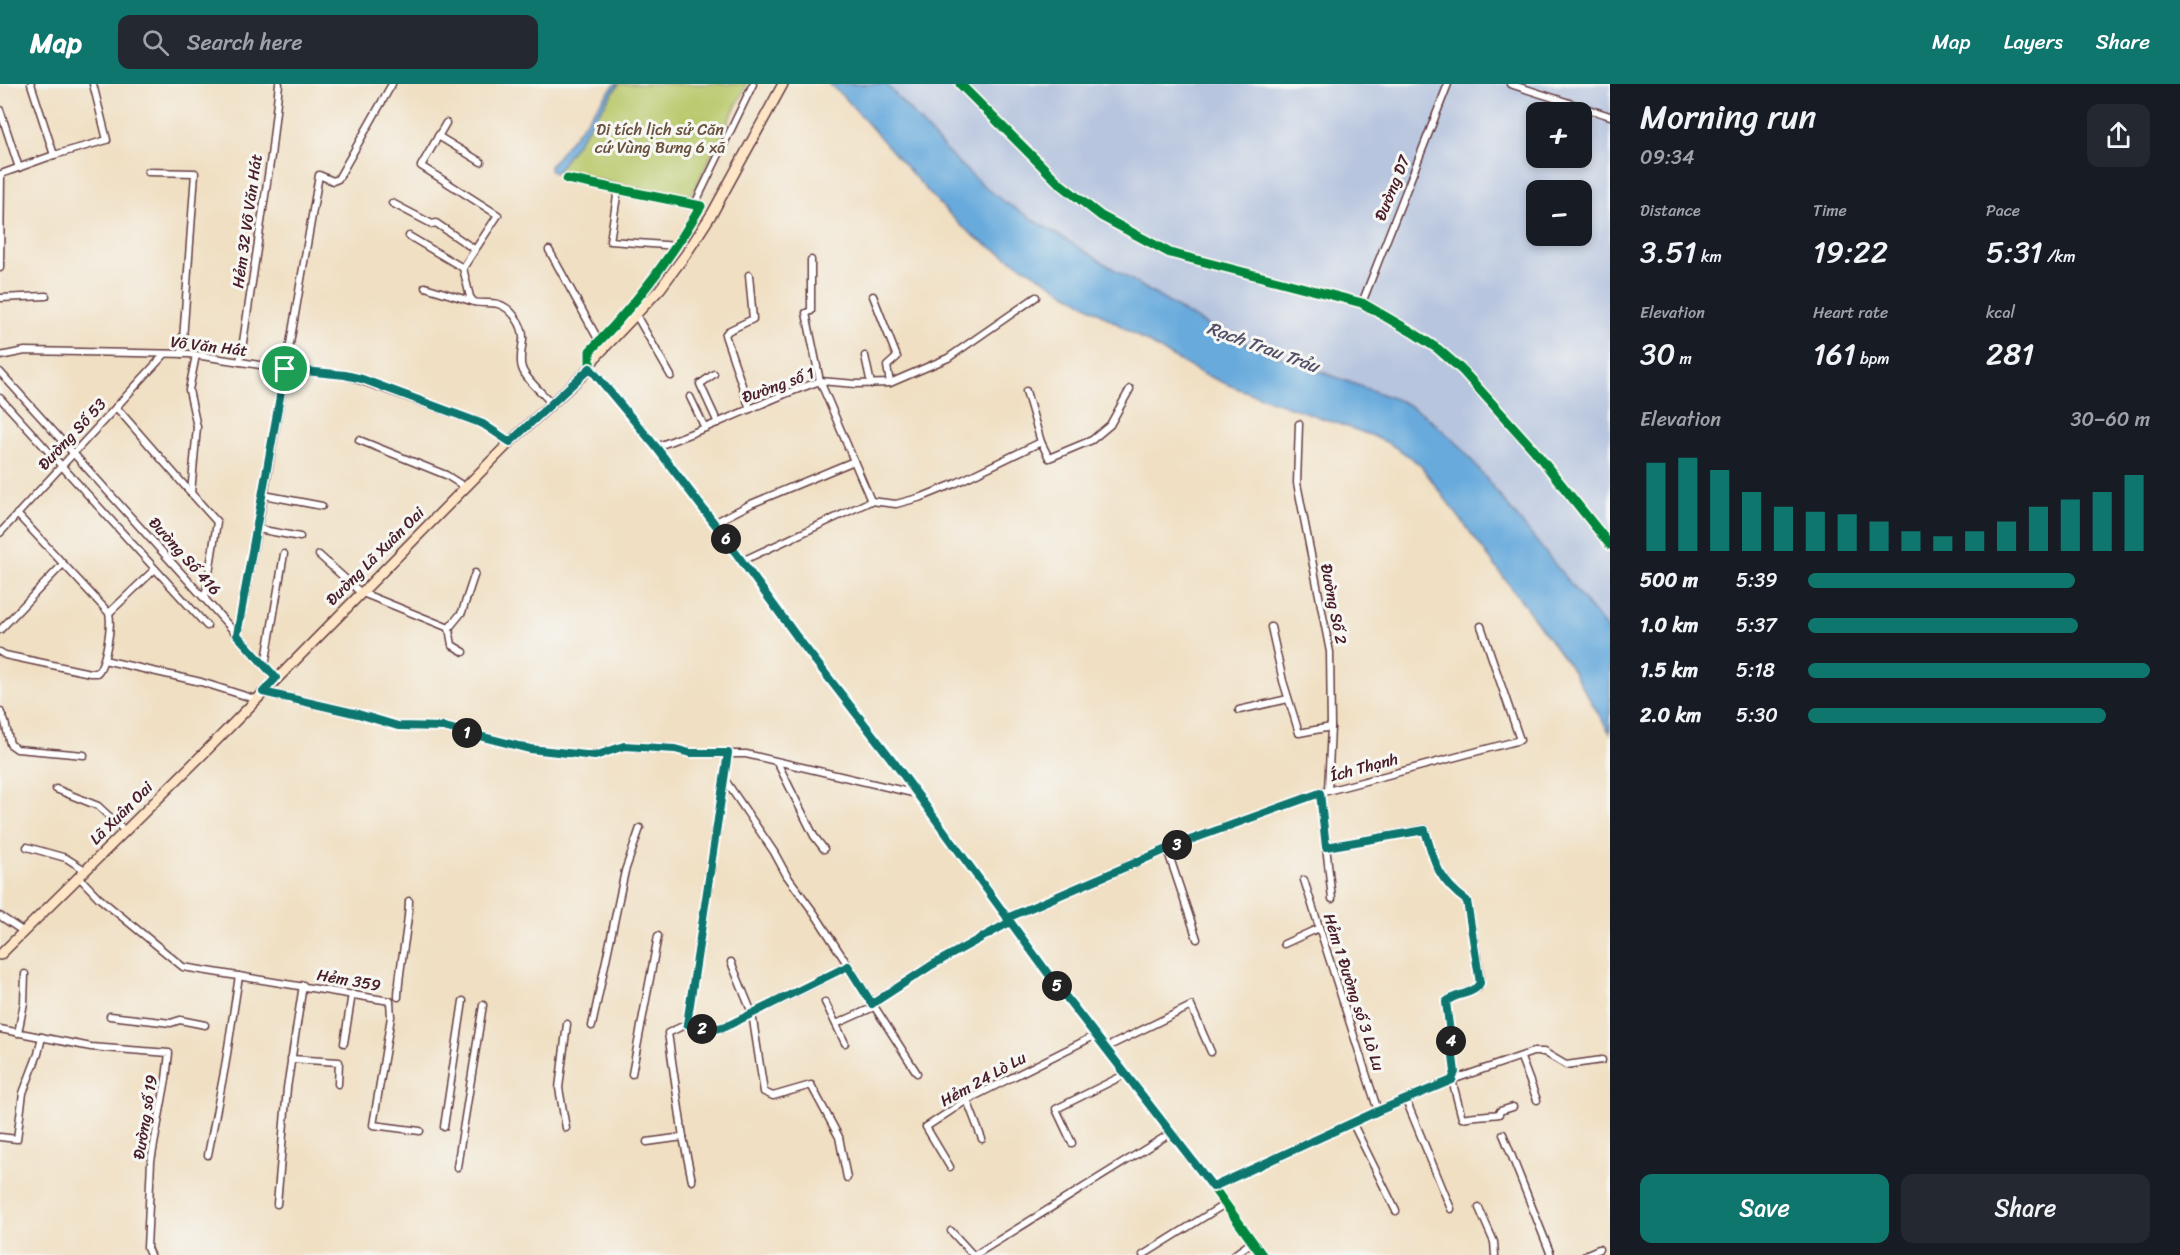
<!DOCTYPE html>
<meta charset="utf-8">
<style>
:root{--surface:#171b24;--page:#242831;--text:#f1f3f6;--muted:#9ea1a6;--accent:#0f766e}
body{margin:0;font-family:Sriracha,sans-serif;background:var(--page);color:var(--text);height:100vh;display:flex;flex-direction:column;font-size:22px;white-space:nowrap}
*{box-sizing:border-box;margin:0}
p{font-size:20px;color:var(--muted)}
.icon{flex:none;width:33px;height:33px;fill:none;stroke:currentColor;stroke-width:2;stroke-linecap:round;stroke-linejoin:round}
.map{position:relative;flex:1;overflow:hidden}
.details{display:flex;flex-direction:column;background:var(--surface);width:570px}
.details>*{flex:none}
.controls{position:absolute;left:1526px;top:18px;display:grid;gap:12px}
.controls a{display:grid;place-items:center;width:66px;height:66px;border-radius:12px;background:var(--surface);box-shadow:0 3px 9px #0003;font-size:30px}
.pin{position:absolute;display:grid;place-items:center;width:51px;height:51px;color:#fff;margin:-26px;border:3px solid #fff;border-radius:50%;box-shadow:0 2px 6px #0007}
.km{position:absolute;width:30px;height:30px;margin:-15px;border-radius:50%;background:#222;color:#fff;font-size:16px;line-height:30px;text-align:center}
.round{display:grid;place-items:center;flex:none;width:63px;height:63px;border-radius:12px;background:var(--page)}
.summary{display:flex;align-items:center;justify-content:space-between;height:102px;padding:0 30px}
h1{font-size:33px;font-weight:600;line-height:45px}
.stats{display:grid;grid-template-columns:repeat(3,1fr);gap:9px;height:102px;padding:6px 30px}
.stats div{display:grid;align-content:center}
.stats b{font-size:30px;font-weight:600}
.stats small{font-size:16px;font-weight:400}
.stats p{font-size:16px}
.chart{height:168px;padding:12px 30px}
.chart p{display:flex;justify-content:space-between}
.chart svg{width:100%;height:108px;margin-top:6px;stroke:var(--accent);stroke-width:6}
.action{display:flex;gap:12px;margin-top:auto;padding:12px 30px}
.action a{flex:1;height:69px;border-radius:12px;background:var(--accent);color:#fff;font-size:24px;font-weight:600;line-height:69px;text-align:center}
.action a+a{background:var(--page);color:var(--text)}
ul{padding:0 30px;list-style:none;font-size:20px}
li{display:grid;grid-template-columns:96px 72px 1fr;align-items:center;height:45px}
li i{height:15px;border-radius:8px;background:var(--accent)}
header{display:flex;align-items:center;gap:36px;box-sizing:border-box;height:84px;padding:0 30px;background:var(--accent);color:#fff}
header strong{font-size:28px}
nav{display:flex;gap:33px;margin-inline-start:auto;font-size:21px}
.search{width:420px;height:54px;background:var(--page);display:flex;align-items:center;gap:15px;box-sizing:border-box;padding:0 21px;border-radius:12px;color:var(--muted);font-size:22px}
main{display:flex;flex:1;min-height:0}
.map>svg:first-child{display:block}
</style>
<header>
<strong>Map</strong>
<div class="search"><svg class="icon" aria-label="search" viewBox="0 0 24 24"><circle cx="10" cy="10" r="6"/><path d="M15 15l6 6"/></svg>Search here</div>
<nav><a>Map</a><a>Layers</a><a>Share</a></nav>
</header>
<main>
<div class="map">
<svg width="1610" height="1171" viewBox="0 0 1610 1171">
<rect width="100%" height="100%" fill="#f6f6f2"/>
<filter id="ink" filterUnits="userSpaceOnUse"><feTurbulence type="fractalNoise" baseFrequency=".0167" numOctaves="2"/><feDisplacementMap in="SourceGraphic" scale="12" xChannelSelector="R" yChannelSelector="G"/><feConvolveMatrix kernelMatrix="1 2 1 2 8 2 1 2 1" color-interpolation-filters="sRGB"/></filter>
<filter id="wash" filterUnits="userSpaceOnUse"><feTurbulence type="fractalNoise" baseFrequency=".008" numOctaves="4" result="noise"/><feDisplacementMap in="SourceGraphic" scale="24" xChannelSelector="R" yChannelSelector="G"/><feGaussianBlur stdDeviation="1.35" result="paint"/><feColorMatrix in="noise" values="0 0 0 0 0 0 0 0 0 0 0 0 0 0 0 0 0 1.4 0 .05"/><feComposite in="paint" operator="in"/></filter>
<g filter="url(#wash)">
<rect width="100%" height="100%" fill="#f0dfc2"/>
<path fill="#b7c5de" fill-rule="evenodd" d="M 886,0 L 1610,0 L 1610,549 L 1460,362 L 1425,331 L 1403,318 L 1254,263 L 1218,247 L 1182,227 L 1003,117 L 982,102 L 960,82 ZM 1536,28 L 1581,28 L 1581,74 L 1536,74 ZM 1536,106 L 1581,106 L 1581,152 L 1536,152 Z"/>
<path fill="#b9c96c" stroke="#82744c" stroke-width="1.5" d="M 619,0 L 747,0 L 691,112 L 674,112 L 557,87 Z"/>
<g fill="#67aadc" stroke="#586484" stroke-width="1.5">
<path d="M 615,0 L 619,0 L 557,87 L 554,89 L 550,86 L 550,82 Z"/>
<path d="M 829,0 L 886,0 C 923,41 958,84 1003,117 L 1182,227 L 1218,247 L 1254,263 L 1403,318 L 1425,331 L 1460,362 L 1610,549 L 1610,649 L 1571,584 L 1421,382 C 1406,369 1392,360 1373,352 L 1236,304 L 1203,290 L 1167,270 L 979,156 L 959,140 L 930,110 L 846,15 Z"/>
</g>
</g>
<g filter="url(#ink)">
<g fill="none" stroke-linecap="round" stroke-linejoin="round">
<g stroke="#633c42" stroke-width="9">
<g id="minor">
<path d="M 31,0 L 54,71"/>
<path d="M 960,0 L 1059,99 L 1101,132 L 1170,169 L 1362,219 L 1412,248 L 1438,265 L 1462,286 L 1533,365 L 1610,461"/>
<path d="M 1510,0 L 1610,32"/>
<path d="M 0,26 L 19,84"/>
<path d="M 446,39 L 421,82 L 498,131 L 463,184 L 470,213 L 474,218 C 482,220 490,218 498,220 C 512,224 524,242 523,256 C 522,265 519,276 522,284 C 525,295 545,311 552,320"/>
<path d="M 438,52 L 481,78"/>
<path d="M 148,88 L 195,89 L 182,270"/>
<path d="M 567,95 L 701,122 C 670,175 634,223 590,267 L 590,280"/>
<path d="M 617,112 L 610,157 L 678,162"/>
<path d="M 392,119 L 432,140 L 436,139 L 474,165"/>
<path d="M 695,120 L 753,0"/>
<path d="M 409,152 L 463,184"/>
<path d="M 549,166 L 599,257"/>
<path d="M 811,176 L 811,227 L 806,229 L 820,297 L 871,417"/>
<path d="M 0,184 L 1,90 L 54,71 L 107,56 L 93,0"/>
<path d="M 749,191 L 753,235 L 728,247 L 725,251 L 750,325"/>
<path d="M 425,203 L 474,218"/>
<path d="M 873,212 L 897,273 L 887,282 L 890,299"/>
<path d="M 0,214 L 46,212"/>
<path d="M 1362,219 L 1448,0"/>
<path d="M 636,231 L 671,292"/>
<path d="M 196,271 L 189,306 L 197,343 L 191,409 L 217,438 L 205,515"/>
<path d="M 0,272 L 25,267 L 189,270 L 285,285 L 345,291 L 483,340 L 510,358"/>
<path d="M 865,272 L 871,300"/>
<path d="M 240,278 L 271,72 L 279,0"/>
<path d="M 0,288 L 276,594"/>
<path d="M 714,290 L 700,300 L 718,339"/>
<path d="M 1026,307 L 1041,358"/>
<path d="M 690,313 L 705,344"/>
<path d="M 0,314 L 207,542"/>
<path d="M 116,323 L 191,409"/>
<path d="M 1299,340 L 1297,399 L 1330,568 L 1331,643 L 1328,706"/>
<path d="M 359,356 L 446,391 L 465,403"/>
<path d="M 656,363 L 705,344 L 785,310 L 820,297 L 856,300 L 890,299 L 948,274 L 1036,213"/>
<path d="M 264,411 L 322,422"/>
<path d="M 714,439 L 751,420 L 854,377"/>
<path d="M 258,445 L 300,453"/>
<path d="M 0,449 L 165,270"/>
<path d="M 319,471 L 360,508 L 449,544 L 462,528 L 475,489"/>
<path d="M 742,477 L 871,417 L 896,420 L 922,413 L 954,400 L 1041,358 L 1049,374 L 1092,356 L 1110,341 L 1130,305"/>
<path d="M 109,529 L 155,485"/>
<path d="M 1271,543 L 1283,597 L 1299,649 L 1331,643"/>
<path d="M 449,544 L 452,561 L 464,568"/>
<path d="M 0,546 L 63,480"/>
<path d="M 237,551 L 264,411 L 319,91 L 333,97 L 338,95 L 392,0"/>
<path d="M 0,568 L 5,571 L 90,589 L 97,589 C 106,580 112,541 109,529 L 17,430"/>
<path d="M 104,576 L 201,598 L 255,615"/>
<path d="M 265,582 L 284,470"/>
<path d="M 263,608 L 358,630 L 397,642 L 444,643 L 530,665 L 595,672 L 624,662 L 675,665 L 690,669 L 728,670"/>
<path d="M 1239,626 L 1288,615"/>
<path d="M 0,627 L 5,638 L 10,660 L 17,665 L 84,671"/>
<path d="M 777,678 L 814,752 L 824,765"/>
<path d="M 725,696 L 774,768 L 787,792 L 815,830 L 917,989"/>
<path d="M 56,705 L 98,722 L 125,747"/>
<path d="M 1320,709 L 1332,815"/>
<path d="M 27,763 L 66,774 L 85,786"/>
<path d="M 1327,763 L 1425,745 C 1434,778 1438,795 1467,817 L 1480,891 L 1480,899 L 1478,904 L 1450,914 L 1446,918 L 1455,988 L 1452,996 L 1462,1034 C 1475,1031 1486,1032 1499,1030 L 1500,1027 L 1513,1023"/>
<path d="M 1167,765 L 1197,855"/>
<path d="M 78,792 L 99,814 L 183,883 L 390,917 L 391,933 L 373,1041 L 420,1047"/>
<path d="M 1304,796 L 1378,1027"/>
<path d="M 0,832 L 24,848"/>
<path d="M 1007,834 L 1179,760 L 1320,709 L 1520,656 L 1481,542"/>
<path d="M 1284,860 L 1319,844"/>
<path d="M 731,878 L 752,929 L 764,1008 L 773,1012 L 811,1001 L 839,1053 L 847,1094"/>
<path d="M 398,913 C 399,881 408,850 409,817"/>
<path d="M 825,918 L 845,959"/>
<path d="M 872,919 L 932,881 L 1010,838"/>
<path d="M 110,932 L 171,939 L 180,936 L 205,941"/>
<path d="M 687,940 L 706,947 L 727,942 L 818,898 L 848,882"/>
<path d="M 836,940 L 874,923"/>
<path d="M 592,942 L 625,787 L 640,744"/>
<path d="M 0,945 L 91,963 L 169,969 L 166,995 L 151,1077 L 147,1164 L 150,1171"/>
<path d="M 18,949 L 24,919 L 25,890"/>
<path d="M 344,959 L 352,910"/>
<path d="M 1105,964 L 1191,922 L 1211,968"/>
<path d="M 1521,974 L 1537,1016"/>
<path d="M 291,975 L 339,978 L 338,1000"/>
<path d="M 632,990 L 658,852"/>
<path d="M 967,1016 L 982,1055"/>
<path d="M 1406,1016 L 1451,1125"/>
<path d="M 1353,1040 L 1396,1127"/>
<path d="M 444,1043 L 463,917"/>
<path d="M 566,1044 L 559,1004 L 567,940"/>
<path d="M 1503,1050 L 1551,1171"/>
<path d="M 0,1053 L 17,1055 L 23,1009 L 38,970 L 42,953"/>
<path d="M 647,1058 L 683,1053"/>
<path d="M 1072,1059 L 1056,1025 L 1126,990"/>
<path d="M 208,1071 L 225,983 L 239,892"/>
<path d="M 457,1083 L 483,921"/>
<path d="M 950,1083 L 926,1043 L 967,1016 L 1096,951"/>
<path d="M 692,1097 L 683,1053 L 668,949 L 687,940 L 728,670 L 746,670 L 917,710"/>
<path d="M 1213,1103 L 1378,1027 L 1452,996 L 1533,968 L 1544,968 L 1566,981 L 1602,976"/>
<path d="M 277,1120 L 287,1004 L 303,901"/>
<path d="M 1479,1124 L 1494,1158 L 1495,1171"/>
<path d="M 951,1147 L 973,1171"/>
<path d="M 975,1171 L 1171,1049"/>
<path d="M 1143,1171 L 1225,1120"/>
<path d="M 1234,1171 L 1252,1158"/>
<path d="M 1585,1171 L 1599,1165"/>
</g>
</g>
<g stroke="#633c42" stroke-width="11">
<path id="tertiary" d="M 590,283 L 656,363 L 714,439 L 797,553 L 896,681 L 1049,891 L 1213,1103 L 1262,1171"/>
</g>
<g stroke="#633c42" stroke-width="12">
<path id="secondary" d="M 0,871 L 207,666 L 510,358 L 585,289 L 595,274 L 660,205 L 686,170 L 713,128 L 783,0"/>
</g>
<use href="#minor" stroke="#fff" stroke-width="6"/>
<use href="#tertiary" stroke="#fff" stroke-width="8"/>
<use href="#secondary" stroke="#fde5c5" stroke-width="9"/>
<g stroke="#f6f6f2" stroke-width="13">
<g id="cycleway">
<path d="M 960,0 L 1059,99 L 1101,132 L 1170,169 L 1362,219 L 1412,248 L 1438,265 L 1462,286 L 1533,365 L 1610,461"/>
<path d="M 567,95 L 701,122 C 670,175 634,223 590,267 L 590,283 L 656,363 L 714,439 L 797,553 L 896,681 L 1049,891 L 1213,1103 L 1262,1171"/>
</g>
</g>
<use href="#cycleway" stroke="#00873e" stroke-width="9"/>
</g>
</g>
<g fill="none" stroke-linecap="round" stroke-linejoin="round" filter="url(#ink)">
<g stroke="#fff" stroke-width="12">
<path id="route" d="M 285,285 L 237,551 L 276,594 L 263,608 L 358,630 L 398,642 L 444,643 L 530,665 L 595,672 L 624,662 L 675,665 L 690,669 L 728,669 L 687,940 L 706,947 L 727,942 L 848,882 L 872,920 L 932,881 L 1010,838 L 1007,834 L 1179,760 L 1320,709 L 1326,763 L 1425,746 C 1434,778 1438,796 1467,817 L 1480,899 C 1473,912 1456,908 1446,918 L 1455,988 L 1452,996 L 1378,1027 L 1213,1103 L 1049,891 L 896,681 L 797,553 L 714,439 L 656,363 L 590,284 L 510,358 L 483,340 L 362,295 L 345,291 L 285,285"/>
</g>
<use href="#route" stroke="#0f766e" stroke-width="8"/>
</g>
<g text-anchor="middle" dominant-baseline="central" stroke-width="6" stroke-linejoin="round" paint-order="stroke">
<g font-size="16" fill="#6b523e" stroke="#f6f6f2">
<text x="660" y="45">Di tích lịch sử Căn<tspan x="660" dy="18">cứ Vùng Bưng 6 xã</tspan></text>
</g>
<g font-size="16" fill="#4a1f2b" stroke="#f6f6f2">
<text transform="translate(1392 104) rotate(-68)">Đường D7</text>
<text transform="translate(247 137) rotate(-82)">Hẻm 32 Võ Văn Hát</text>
<text transform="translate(209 262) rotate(7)">Võ Văn Hát</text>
<text transform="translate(778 301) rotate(-20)">Đường số 1</text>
<text transform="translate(72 350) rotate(-47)">Đường Số 53</text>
<text transform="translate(185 472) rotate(48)">Đường Số 416</text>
<text transform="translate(375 472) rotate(-45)">Đường Lã Xuân Oai</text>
<text transform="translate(1334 520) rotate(79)">Đường Số 2</text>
<text transform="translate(1364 683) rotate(-15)">Ích Thạnh</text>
<text transform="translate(121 729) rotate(-45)">Lã Xuân Oai</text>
<text transform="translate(349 896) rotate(10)">Hẻm 359</text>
<text transform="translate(1354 908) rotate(72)">Hẻm 1 Đường số 3 Lò Lu</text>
<text transform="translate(983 995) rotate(-29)">Hẻm 24 Lò Lu</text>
<text transform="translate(145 1033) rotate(-81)">Đường số 19</text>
</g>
<g font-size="18" font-style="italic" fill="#545069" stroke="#f6f6f2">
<text transform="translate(1263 263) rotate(20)">Rạch Trau Trảu</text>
</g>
</g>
</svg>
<div class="controls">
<a>+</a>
<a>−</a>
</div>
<div class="pin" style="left:285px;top:285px;background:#1e9e55"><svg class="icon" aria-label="arrive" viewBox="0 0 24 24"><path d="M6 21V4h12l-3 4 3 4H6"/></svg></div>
<b class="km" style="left:467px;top:649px">1</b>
<b class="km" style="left:702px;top:945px">2</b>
<b class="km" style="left:1177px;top:761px">3</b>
<b class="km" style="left:1451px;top:957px">4</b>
<b class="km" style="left:1057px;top:902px">5</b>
<b class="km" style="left:726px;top:455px">6</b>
</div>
<section class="details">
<div class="summary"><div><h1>Morning run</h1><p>09:34</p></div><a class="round"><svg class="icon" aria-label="share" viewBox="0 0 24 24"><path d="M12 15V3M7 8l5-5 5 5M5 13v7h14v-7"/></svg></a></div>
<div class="stats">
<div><p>Distance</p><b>3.51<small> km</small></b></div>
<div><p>Time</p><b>19:22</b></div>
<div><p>Pace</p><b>5:31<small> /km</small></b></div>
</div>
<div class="stats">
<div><p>Elevation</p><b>30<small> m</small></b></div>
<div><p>Heart rate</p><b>161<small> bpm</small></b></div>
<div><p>kcal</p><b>281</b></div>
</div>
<div class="chart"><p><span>Elevation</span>30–60 m</p>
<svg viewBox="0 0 160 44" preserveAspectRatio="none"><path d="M5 44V8M15 44V6M25 44V11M35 44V20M45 44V26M55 44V28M65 44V29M75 44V32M85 44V36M95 44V38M105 44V36M115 44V32M125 44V26M135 44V23M145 44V20M155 44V13"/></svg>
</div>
<ul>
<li><b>500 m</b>5:39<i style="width:78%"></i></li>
<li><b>1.0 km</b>5:37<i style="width:79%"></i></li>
<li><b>1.5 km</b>5:18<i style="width:100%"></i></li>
<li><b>2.0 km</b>5:30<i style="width:87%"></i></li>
</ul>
<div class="action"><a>Save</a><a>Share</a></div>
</section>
</main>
